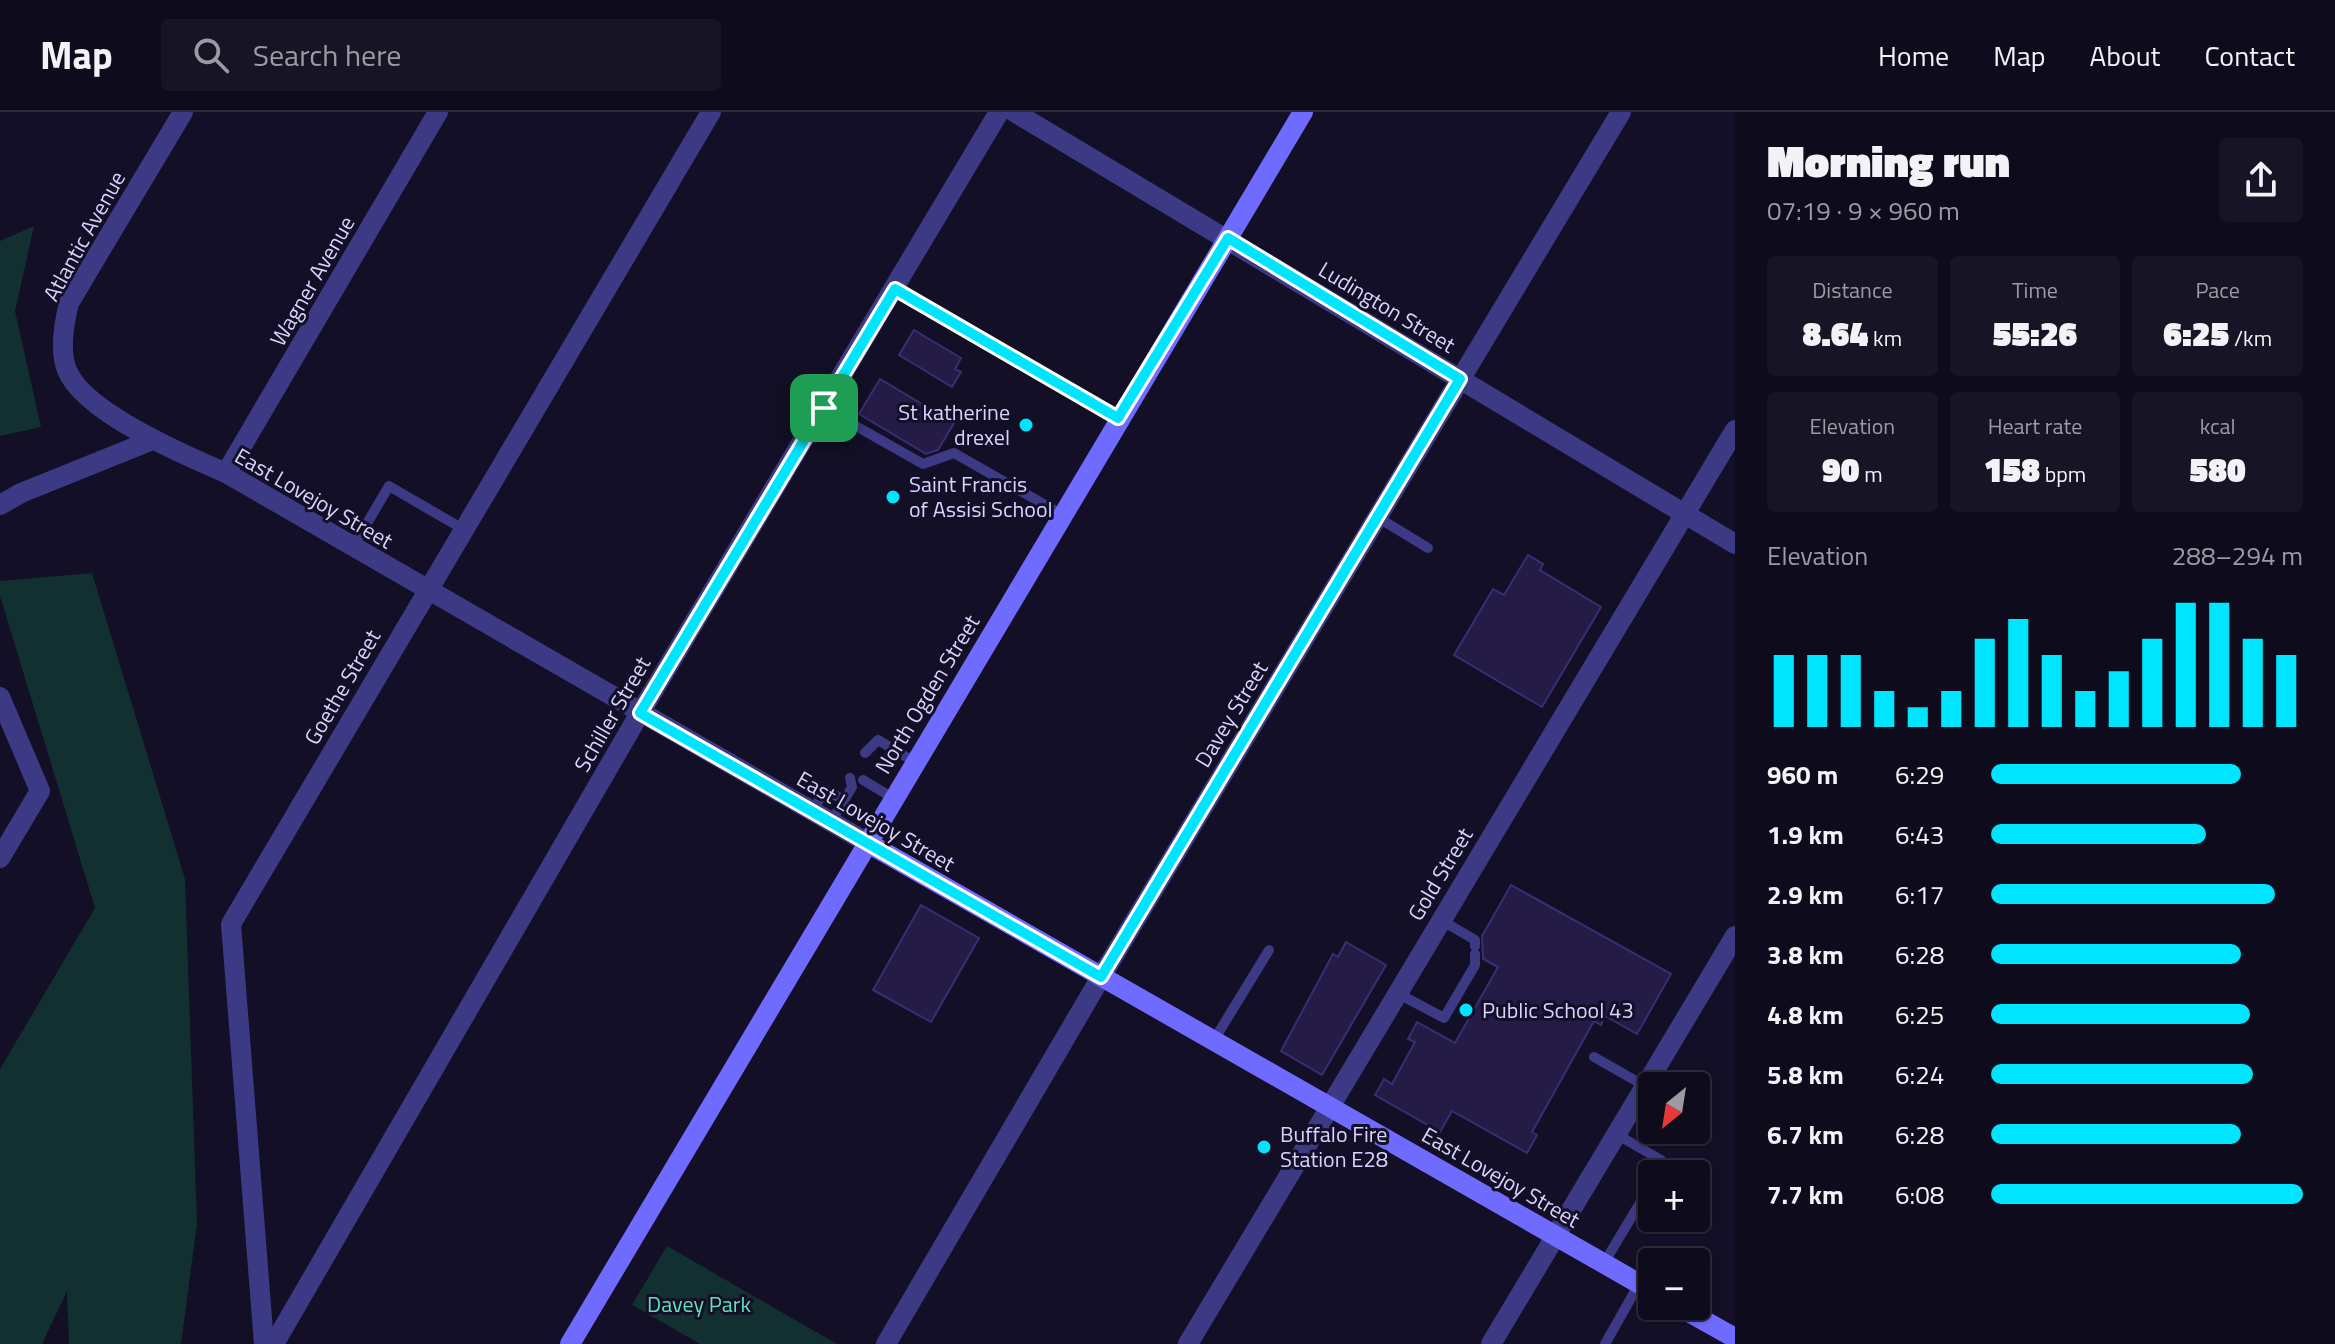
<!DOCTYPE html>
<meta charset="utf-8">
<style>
:root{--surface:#0e0b1c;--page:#171425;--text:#f1f3f6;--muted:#9b9ba3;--line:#2e2b3b;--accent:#00e5ff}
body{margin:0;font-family:"Titillium Web",sans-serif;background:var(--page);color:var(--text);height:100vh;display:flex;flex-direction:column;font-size:30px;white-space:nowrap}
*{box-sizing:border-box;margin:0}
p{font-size:26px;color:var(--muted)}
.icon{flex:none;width:44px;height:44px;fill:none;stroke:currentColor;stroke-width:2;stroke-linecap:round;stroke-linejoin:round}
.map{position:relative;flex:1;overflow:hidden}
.panel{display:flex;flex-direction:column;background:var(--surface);width:600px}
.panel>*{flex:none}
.needle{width:52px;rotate:210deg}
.fabs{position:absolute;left:1638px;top:960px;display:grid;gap:16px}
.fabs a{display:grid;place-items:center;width:72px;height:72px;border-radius:8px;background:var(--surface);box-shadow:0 2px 6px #0004,0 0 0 2px var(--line);font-size:40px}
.pin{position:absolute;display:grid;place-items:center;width:68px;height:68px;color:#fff;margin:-34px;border-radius:16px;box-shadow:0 4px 12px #0006}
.round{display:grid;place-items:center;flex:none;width:84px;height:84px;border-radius:8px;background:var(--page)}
.head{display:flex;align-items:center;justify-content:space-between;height:136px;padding:0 32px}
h1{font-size:44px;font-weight:800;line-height:60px}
.metrics{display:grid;grid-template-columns:repeat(3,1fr);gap:12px;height:136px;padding:8px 32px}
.metrics div{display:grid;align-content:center;border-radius:8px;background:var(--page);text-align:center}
.metrics b{font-size:34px;font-weight:800}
.metrics small{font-size:22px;font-weight:400}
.metrics p{font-size:22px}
.chart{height:224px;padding:16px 32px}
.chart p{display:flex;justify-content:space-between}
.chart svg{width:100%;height:144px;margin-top:8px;stroke:var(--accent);stroke-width:6}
ul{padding:0 32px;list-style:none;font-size:26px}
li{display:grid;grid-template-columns:128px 96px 1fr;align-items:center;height:60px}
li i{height:20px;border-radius:10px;background:var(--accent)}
header{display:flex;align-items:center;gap:48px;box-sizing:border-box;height:112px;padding:0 40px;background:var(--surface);border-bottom:2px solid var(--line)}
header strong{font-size:38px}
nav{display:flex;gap:44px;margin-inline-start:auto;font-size:28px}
.search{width:560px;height:72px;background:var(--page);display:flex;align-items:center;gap:20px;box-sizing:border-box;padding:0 28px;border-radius:8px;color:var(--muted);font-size:30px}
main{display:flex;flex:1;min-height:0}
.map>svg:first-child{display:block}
</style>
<header>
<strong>Map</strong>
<div class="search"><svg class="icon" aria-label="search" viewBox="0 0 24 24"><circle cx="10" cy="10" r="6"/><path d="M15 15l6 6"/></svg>Search here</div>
<nav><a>Home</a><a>Map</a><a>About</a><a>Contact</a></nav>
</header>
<main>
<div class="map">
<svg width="1735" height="1232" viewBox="0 0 1735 1232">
<rect width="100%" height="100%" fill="#130f26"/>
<g fill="#12302f">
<path d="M 34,114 L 15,199 L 41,315 L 0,324 L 0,129 Z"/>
<path d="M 92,461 L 185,767 L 197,1112 L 181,1232 L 69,1232 L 67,1179 L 42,1232 L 0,1232 L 0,957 L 95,796 L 0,484 L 0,469 Z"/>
<path d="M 667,1134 L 837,1232 L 700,1232 L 632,1193 Z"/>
</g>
<g fill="#241b47" stroke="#3b2d73" stroke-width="2">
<path d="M 914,218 L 961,246 L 955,257 L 961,260 L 952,275 L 899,243 Z"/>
<path d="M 880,267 L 954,311 L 938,338 L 926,342 L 859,302 Z"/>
<path d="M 1528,443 L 1543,452 L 1540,458 L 1601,495 L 1542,595 L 1454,543 L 1493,477 L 1504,483 Z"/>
<path d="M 1511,773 L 1671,862 L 1637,922 L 1605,904 L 1601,913 L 1594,909 L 1532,1020 L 1537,1023 L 1527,1041 L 1452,999 L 1440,1020 L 1375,983 L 1384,967 L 1392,972 L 1415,930 L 1408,927 L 1417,910 L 1455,931 L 1498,855 L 1483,847 L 1482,824 Z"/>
<path d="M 921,793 L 979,826 L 931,910 L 873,878 Z"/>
<path d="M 1346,830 L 1386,853 L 1322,963 L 1281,939 L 1333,842 L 1338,845 Z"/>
</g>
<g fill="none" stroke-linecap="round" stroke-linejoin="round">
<g stroke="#3d3a85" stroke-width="10">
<path d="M 895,177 L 1118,306"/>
<path d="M 824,296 L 923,352 L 954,341 L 1061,402"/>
<path d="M 1377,405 L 1428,436"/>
<path d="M 353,435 L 389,374 L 463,417"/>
<path d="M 865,641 L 878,628 L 915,650"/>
<path d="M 863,668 L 893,686"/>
<path d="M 812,700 L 825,678 L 844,688"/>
<path d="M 831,710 L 852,675 L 850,666"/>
<path d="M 1441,808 L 1475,828 L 1475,834"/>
<path d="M 1397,881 L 1444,906 L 1475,853 L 1475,842"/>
<path d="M 1214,928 L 1269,838"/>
<path d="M 1594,945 L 1645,974"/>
<path d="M 1616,1022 L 1661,1048 L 1657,1062"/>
<path d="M 1604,1151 L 1652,1071"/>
<path d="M 1605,1232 L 1639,1172"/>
</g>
<g stroke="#3d3a85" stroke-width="20">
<path d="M 183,0 L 69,191 C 64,211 59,238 67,258 C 83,300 186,344 226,361 L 866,730"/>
<path d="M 1014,0 L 1735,432"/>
<path d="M 226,361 L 438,0"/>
<path d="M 0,393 L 21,381 L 150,329"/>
<path d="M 0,585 L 40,679 L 0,746"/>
<path d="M 264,1232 L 231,812 L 711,0"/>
<path d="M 274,1232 L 640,601 L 999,0"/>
<path d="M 886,1232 L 1101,865 L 1621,0"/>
<path d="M 1188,1232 L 1735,318"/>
<path d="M 1491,1232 L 1735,824"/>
</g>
<g stroke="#6f6bff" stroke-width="20">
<path d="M 866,730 L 1652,1179"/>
<path d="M 1678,1194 L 1735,1226"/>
<path d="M 570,1232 L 1303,0"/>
</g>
</g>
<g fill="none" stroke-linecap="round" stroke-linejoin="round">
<g stroke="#fff" stroke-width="16">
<path id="route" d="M 1228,126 L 1460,267 L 1101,865 L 640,601 L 895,177 L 1118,306 Z"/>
</g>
<use href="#route" stroke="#00e5ff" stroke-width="10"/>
</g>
<g fill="#00e5ff" stroke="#130f26" stroke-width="3">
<circle cx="1026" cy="313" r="8"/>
<circle cx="893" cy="385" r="8"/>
<circle cx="1466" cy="898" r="8"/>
<circle cx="1264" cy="1035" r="8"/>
</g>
<g text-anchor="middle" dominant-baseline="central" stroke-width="6" stroke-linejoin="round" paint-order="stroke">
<g font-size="22" fill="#d9d4ff" stroke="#130f26">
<text transform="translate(84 124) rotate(-61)">Atlantic Avenue</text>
<text transform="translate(312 169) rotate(-60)">Wagner Avenue</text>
<text transform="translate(1387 195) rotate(31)">Ludington Street</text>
<text transform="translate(314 386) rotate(30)">East Lovejoy Street</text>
<text transform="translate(342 575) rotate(-60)">Goethe Street</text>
<text transform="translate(927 582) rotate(-59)">North Ogden Street</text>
<text transform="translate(612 602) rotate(-60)">Schiller Street</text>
<text transform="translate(1231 602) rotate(-59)">Davey Street</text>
<text transform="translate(876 709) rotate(30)">East Lovejoy Street</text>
<text transform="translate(1440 762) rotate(-59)">Gold Street</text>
<text transform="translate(1501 1065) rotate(30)">East Lovejoy Street</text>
</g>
<g font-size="22" fill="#d9d4ff" stroke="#130f26" text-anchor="start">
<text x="1010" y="300" text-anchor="end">St katherine<tspan x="1010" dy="25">drexel</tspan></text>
<text x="909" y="372">Saint Francis<tspan x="909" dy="25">of Assisi School</tspan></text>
<text x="1482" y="898">Public School 43</text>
<text x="1280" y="1022">Buffalo Fire<tspan x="1280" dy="25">Station E28</tspan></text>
</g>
<g font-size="22" fill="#5fe0c0" stroke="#130f26">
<text x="699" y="1192">Davey Park</text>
</g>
</g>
</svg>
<div class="fabs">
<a><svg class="needle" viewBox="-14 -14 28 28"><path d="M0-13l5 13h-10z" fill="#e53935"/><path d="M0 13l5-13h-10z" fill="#9b9ba3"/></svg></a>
<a>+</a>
<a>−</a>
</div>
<div class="pin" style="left:824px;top:296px;background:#1e9e55"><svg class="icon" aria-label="arrive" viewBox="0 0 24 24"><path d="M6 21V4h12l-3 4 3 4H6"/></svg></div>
</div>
<section class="panel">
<div class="head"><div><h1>Morning run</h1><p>07:19 · 9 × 960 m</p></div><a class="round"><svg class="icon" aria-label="share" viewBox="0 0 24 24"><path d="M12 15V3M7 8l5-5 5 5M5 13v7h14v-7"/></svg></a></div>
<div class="metrics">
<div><p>Distance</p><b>8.64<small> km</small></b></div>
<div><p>Time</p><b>55:26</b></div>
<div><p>Pace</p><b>6:25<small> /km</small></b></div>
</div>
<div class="metrics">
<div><p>Elevation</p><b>90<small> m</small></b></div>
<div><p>Heart rate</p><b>158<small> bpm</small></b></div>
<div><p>kcal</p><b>580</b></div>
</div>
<div class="chart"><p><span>Elevation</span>288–294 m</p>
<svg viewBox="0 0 160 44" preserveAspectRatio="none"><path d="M5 44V22M15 44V22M25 44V22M35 44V33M45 44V38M55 44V33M65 44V17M75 44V11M85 44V22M95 44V33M105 44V27M115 44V17M125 44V6M135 44V6M145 44V17M155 44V22"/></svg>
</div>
<ul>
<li><b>960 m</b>6:29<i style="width:80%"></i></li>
<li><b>1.9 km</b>6:43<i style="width:69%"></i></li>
<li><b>2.9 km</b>6:17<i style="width:91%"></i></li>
<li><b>3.8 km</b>6:28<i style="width:80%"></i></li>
<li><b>4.8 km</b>6:25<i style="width:83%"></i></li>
<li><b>5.8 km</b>6:24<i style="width:84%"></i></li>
<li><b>6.7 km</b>6:28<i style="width:80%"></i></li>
<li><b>7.7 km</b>6:08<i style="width:100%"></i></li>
</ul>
</section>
</main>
